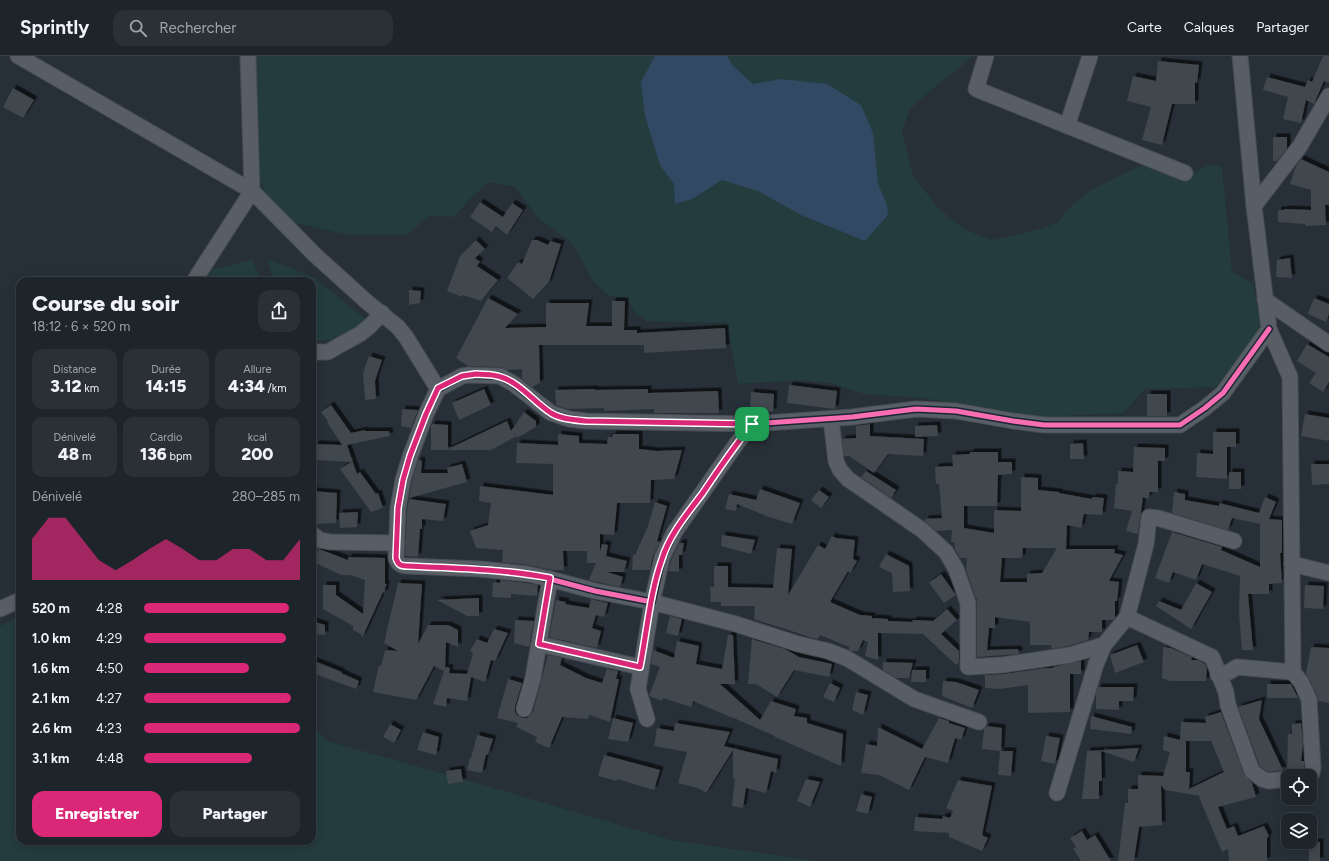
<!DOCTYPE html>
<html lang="fr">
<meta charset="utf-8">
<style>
:root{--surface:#1d242a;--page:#2a3036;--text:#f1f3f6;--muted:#a0a4a8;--line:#3b4147;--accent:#db2777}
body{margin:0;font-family:Figtree,sans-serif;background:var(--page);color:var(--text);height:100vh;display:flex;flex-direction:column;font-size:15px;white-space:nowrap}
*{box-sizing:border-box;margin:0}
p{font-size:13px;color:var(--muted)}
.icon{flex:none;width:22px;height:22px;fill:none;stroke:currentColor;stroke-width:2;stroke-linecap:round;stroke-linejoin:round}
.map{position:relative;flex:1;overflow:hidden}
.sheet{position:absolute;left:16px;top:221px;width:300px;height:568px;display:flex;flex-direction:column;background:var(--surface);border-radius:12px;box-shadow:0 2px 10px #0003,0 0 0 1px var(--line)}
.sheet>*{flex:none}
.buttons{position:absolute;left:1281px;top:713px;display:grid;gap:8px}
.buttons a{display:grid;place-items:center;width:36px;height:36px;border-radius:8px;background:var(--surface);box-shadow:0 2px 10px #0003,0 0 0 1px var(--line);font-size:20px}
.pin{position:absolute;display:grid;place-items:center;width:34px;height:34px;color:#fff;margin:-17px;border-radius:8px;box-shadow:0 2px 6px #0006}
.round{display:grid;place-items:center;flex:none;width:42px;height:42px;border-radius:12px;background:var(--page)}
.headline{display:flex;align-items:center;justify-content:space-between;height:68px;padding:0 16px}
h1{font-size:22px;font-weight:800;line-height:30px}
.stats{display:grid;grid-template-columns:repeat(3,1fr);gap:6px;height:68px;padding:4px 16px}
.stats div{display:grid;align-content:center;border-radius:10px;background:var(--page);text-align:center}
.stats b{font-size:17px;font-weight:800}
.stats small{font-size:11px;font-weight:400}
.stats p{font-size:11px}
.chart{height:112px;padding:8px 16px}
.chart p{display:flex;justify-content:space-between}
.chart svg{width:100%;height:72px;margin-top:4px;fill:var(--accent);opacity:.7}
.button{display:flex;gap:8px;margin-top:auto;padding:8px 16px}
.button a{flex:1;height:46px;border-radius:12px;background:var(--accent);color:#fff;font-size:16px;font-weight:800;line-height:46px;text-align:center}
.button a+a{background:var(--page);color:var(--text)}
ul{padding:0 16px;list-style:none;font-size:13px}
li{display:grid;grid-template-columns:64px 48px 1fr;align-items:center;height:30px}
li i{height:10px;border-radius:5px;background:var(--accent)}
header{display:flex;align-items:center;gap:24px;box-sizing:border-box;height:56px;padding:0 20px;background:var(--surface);border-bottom:1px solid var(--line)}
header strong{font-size:19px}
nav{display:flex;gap:22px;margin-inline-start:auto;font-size:14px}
.search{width:280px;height:36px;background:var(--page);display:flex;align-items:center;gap:10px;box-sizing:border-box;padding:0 14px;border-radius:12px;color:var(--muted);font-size:15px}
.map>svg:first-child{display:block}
</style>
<header>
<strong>Sprintly</strong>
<div class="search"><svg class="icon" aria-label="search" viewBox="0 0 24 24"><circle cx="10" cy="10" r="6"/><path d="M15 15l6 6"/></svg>Rechercher</div>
<nav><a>Carte</a><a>Calques</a><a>Partager</a></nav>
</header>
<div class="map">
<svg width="1329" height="805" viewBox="0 0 1329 805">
<defs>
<filter id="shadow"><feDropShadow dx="3.5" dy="-3.5" stdDeviation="0" flood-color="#0009"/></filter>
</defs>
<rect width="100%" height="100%" fill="#273038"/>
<g fill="#243c3e">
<path d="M 245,0 L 971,0 L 970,3 L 932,33 L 910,53 L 902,75 L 913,120 L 940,154 L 964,173 L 991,184 L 1013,180 L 1045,171 L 1059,166 L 1066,155 L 1089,135 L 1154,103 L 1195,117 L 1209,108 L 1222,111 L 1232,216 L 1253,228 L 1261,274 L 1216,331 L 1145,333 L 1123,357 L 1016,362 L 925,342 L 864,338 L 830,327 L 800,324 L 738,328 L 729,278 L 726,267 L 647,265 L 635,257 L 628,243 L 608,239 L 593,225 L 571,186 L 539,163 L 515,131 L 488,126 L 468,145 L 454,161 L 429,160 L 407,179 L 348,179 L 292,166 L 269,144 L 255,114 Z"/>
<path d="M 268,203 L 313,221 L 368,265 L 330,284 L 312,285 L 312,225 L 273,225 Z"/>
<path d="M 252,204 L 262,225 L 204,225 L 208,215 Z"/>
<path d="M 20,560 L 20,785 L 312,785 L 312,669 L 327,685 L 487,730 L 671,784 L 817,805 L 0,805 L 0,570 Z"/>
</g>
<path fill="#324963" d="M 655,0 L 727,0 L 733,10 L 753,28 L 781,23 L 827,28 L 861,49 L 873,77 L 878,128 L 887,149 L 888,159 L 865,185 L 801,159 L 758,135 L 722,124 L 692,143 L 675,148 L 674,128 L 660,109 L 645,60 L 641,26 Z"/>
<g fill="#3f464e" fill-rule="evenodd" filter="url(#shadow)">
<path d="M 1323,0 L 1329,0 L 1329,27 L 1324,25 L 1314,48 L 1306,44 L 1301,67 L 1283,63 L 1288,41 L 1263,34 L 1267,21 L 1305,31 L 1308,24 L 1312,26 Z"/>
<path d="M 1158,5 L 1199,9 L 1197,27 L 1195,26 L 1195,48 L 1172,48 L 1162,89 L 1142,84 L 1151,51 L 1127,45 L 1133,20 L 1156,25 Z"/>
<path d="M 13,32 L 34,44 L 23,62 L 3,51 Z"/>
<path d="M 1273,81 L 1287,81 L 1287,93 L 1277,105 L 1273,105 Z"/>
<path d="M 1301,103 L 1329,116 L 1329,149 L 1325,149 L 1326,169 L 1305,170 L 1305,168 L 1278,166 L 1278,154 L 1284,154 L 1284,153 L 1311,154 L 1311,134 L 1290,128 L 1295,112 Z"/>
<path d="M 480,146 L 503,161 L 512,147 L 523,154 L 507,179 L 496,170 L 492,176 L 470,161 Z"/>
<path d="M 476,184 L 485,193 L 475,202 L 480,206 L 477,210 L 498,224 L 481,245 L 463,239 L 462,241 L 447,235 L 460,200 Z"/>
<path d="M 532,184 L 537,184 L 548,189 L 550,185 L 561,188 L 549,226 L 533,243 L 507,222 L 518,206 L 522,208 Z"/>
<path d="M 1290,202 L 1292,222 L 1276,221 L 1277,204 Z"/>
<path d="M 409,234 L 421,235 L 420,247 L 409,249 Z"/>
<path d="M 488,242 L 518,258 L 505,272 L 546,271 L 546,247 L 589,247 L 586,270 L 612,270 L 612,245 L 625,245 L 624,274 L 637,274 L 637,277 L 725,272 L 726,292 L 644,297 L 644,289 L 539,289 L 540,327 L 532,331 L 522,323 L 522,313 L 507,314 L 500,311 L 468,310 L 456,302 Z"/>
<path d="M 1314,242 L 1329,248 L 1329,258 L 1326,266 L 1308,258 Z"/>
<path d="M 1307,288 L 1329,301 L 1329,326 L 1323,336 L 1309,327 L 1316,317 L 1297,305 Z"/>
<path d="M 369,300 L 382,304 L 375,325 L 376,343 L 365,344 L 363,317 Z"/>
<path d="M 789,329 L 837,335 L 835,353 L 787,347 Z"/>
<path d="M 484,333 L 491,349 L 459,364 L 452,347 Z"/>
<path d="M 595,333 L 595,334 L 648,333 L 648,337 L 718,335 L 719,357 L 654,357 L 654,353 L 604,355 L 604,352 L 568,353 L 556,349 L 555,334 Z"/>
<path d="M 751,336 L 774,338 L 773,356 L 750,354 Z"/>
<rect x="1147" y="338" width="20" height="22"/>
<path d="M 331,349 L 351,377 L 365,374 L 365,375 L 389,375 L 390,380 L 347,389 L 357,418 L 360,416 L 376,438 L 378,437 L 383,452 L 371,456 L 340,413 L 351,406 L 314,404 L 315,388 L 342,389 L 327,366 L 328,365 L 321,356 Z"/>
<path d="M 402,353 L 418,354 L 411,372 L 401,370 Z"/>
<path d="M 524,356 L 536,365 L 536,371 L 517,382 L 517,380 L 491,394 L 431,394 L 431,371 L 432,368 L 448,369 L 448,393 L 507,365 L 511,375 Z"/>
<path d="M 1305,358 L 1329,362 L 1329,385 L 1301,380 Z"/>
<path d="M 870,368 L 870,380 L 924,383 L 923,400 L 888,398 L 874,417 L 849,400 L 844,400 L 842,383 L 856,382 L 856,370 Z"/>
<path d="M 937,369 L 938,380 L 915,381 L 915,370 Z"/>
<path d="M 1213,376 L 1236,376 L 1236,391 L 1227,391 L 1227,423 L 1196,421 L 1197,397 L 1213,398 Z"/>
<path d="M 558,378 L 579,380 L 579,387 L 607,388 L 608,381 L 612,381 L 613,378 L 639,378 L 639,393 L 657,395 L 682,394 L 674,423 L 651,424 L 650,447 L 617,447 L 614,479 L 600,478 L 600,496 L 602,488 L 608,489 L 606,500 L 627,505 L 624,516 L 607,516 L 623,521 L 620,531 L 589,524 L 596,507 L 587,507 L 587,495 L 563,495 L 564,514 L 552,514 L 529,509 L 502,506 L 503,494 L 476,492 L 470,475 L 488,469 L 491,447 L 479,445 L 480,430 L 553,439 L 553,408 L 516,407 L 517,387 L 558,389 Z"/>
<path d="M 1083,387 L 1084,403 L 1070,403 L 1070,388 Z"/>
<path d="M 1134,391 L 1165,392 L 1165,405 L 1158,405 L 1158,436 L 1150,436 L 1148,443 L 1143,441 L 1138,478 L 1126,475 L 1132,455 L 1114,452 L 1116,428 L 1118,428 L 1118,415 L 1133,416 Z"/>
<path d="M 970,396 L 998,396 L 998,406 L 1012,406 L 1012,418 L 998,419 L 997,450 L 964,450 L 964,472 L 994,477 L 994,454 L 1021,455 L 1021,421 L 1038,422 L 1038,434 L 1059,436 L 1059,437 L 1092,443 L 1092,441 L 1104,442 L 1102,459 L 1084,458 L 1081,472 L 1067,469 L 1066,493 L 1115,493 L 1114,497 L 1123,499 L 1109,525 L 1119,526 L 1117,545 L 1115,545 L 1115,562 L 1113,564 L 1102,564 L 1102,576 L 1089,576 L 1088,584 L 1068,590 L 1052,593 L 1051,589 L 1030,589 L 1030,566 L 995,561 L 995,572 L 989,572 L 987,594 L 1018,593 L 1019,598 L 977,601 L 977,542 L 976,543 L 966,514 L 967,502 L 960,502 L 955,493 L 954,486 L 951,486 L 952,474 L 936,475 L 925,465 L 925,463 L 942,462 L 939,428 L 936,428 L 935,411 L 953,410 L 952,399 L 970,398 ZM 1023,492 L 1057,492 L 1042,517 L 1027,518 L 1027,526 L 1000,526 L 1002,502 L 1022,502 Z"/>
<path d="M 418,404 L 422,405 L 421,417 L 448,417 L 447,412 L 462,408 L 467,426 L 409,442 L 412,426 Z"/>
<path d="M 1311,408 L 1329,408 L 1329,428 L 1312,429 Z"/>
<path d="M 866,415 L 896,434 L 891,442 L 861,421 Z"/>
<rect x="1229" y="416" width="12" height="17"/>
<path d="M 760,433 L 800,447 L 792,468 L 769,461 L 737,448 L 736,455 L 725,453 L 729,438 L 756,444 Z"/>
<path d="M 819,434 L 829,441 L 821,452 L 811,444 Z"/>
<path d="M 312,435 L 337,437 L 336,467 L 312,468 Z"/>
<path d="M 1174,436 L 1185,438 L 1185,444 L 1219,450 L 1219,447 L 1259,457 L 1265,441 L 1276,446 L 1269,463 L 1282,464 L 1282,497 L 1280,497 L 1282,527 L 1269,528 L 1269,538 L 1248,538 L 1253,594 L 1242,594 L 1239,557 L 1240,520 L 1202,508 L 1196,524 L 1173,516 L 1169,527 L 1155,522 L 1172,476 L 1222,491 L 1221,494 L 1260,511 L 1260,468 L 1232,462 L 1228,474 L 1172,457 Z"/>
<path d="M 409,443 L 446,448 L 443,465 L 422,463 L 422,473 L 420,473 L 418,501 L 405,500 L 407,453 Z"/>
<path d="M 655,446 L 667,450 L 657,485 L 660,486 L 653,500 L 650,514 L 632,514 L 633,499 L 635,499 L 648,470 Z"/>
<path d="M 358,456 L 357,471 L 340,472 L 339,457 Z"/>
<path d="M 722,479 L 755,484 L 751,498 L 721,490 Z"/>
<path d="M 832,480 L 836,482 L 855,484 L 853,503 L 857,505 L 850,517 L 848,515 L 830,546 L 860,559 L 872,560 L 872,563 L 874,562 L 888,563 L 888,565 L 913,566 L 912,564 L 933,565 L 947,553 L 957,564 L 941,578 L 959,595 L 959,606 L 956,609 L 922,577 L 922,578 L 878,577 L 878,604 L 865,600 L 868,586 L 863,584 L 858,595 L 852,595 L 849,594 L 849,591 L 820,579 L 818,583 L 813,582 L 754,563 L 755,550 L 721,550 L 721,546 L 711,546 L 710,531 L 714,531 L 714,510 L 728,510 L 728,531 L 773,532 L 777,492 L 792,493 L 788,539 L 818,489 L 825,493 Z"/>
<path d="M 679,487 L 684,487 L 682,499 L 679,499 L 679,516 L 668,515 L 671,505 Z"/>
<path d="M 319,493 L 348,504 L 348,501 L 385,502 L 385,528 L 387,528 L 385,532 L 385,537 L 383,536 L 362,582 L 361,578 L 353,574 L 353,570 L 323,553 L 323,529 L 336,529 L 336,539 L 363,558 L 365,524 L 350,519 L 341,519 L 313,506 Z"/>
<path d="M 886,498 L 909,510 L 910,535 L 893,536 L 892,517 L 879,511 Z"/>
<path d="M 941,518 L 956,539 L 944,547 L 929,527 Z"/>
<path d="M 500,524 L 527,527 L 538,529 L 537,540 L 511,538 L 511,542 L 492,541 L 493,526 L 500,527 Z"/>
<path d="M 398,527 L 422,528 L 418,588 L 428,569 L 448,569 L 458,574 L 458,591 L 446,586 L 445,614 L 446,611 L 450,612 L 449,617 L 467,618 L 473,597 L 470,595 L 477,583 L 487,587 L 494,573 L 508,577 L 495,605 L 491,604 L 485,626 L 471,621 L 467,645 L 447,642 L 446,651 L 433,648 L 444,615 L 434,610 L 416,644 L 373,636 L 379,609 L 381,610 L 385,594 L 398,595 L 384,587 Z"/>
<path d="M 1196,527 L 1212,536 L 1191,573 L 1156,550 L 1159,545 L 1181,554 Z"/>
<path d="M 1305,529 L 1324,530 L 1323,553 L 1304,552 Z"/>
<path d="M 479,542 L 479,560 L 467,560 L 437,544 Z"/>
<path d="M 591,543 L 608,547 L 604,561 L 596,559 L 592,572 L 601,575 L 597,592 L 549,581 L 556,544 L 566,546 L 565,548 L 589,552 Z"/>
<path d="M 670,560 L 682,563 L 678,580 L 666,577 Z"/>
<path d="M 515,564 L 534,565 L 529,591 L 514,587 Z"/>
<path d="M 312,565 L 325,569 L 325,579 L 312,578 Z"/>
<path d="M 728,579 L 733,579 L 735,628 L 720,628 L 760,664 L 771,645 L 796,653 L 794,660 L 807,662 L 807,667 L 843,678 L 841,710 L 775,681 L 775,680 L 738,664 L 735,662 L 735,663 L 693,645 L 691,651 L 663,642 L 662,645 L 649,640 L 660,611 L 651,608 L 653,594 L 674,602 L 677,585 L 699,590 L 696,608 L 722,613 Z"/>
<path d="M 752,583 L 785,593 L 799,601 L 832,608 L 829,621 L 794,614 L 777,641 L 756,628 L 748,628 Z"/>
<path d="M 1137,589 L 1144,606 L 1115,617 L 1110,599 Z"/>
<path d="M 1163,591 L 1171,592 L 1192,601 L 1191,604 L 1198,604 L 1205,608 L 1207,612 L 1206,625 L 1170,625 L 1162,622 Z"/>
<path d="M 1311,591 L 1329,592 L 1329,647 L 1318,645 L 1317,639 L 1306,617 Z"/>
<path d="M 548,599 L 562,602 L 560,609 L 586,622 L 602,627 L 607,613 L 618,615 L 616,623 L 619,623 L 610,666 L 589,659 L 588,663 L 562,661 L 549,692 L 535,686 L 537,681 L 516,671 L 518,667 L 497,662 L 508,623 L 522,627 L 515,651 L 515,656 L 517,659 L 522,662 L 527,662 L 533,656 Z"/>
<path d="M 312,604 L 342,616 L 341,617 L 359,625 L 356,633 L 312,617 Z"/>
<path d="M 1081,605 L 1081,618 L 1070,618 L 1070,656 L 1028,657 L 1028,629 L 1000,633 L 985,632 L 985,619 L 1004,618 L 1045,612 L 1053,612 L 1053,611 Z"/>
<path d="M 883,606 L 913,607 L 909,622 L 896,622 L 883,614 Z"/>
<path d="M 912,614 L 926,614 L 926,626 L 911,626 Z"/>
<path d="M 943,625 L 956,626 L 979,634 L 972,652 L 942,640 Z"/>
<path d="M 830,627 L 840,632 L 834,646 L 823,641 Z"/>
<path d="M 1267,628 L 1291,628 L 1298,642 L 1267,642 Z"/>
<path d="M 1098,631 L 1134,631 L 1133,645 L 1119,645 L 1119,654 L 1096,653 L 1096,638 Z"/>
<path d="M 856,636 L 868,639 L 863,659 L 852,654 Z"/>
<path d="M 1262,644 L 1259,663 L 1283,714 L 1270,716 L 1266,715 L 1260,710 L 1238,651 Z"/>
<path d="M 1221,656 L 1244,718 L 1252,727 L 1256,741 L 1218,751 L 1227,773 L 1234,770 L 1238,780 L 1264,770 L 1269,780 L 1267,782 L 1267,805 L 1229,805 L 1228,793 L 1222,796 L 1199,741 L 1200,740 L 1165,734 L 1161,729 L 1162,769 L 1139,771 L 1134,805 L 1118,805 L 1125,747 L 1128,747 L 1128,733 L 1138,733 L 1138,719 L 1163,720 L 1170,696 L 1163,694 L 1164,680 L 1180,684 L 1181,666 L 1206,667 L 1205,661 ZM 1185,685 L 1211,685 L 1224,716 L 1189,733 L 1190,716 L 1186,716 L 1186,686 Z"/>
<path d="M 1091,660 L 1132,671 L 1131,678 L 1090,673 Z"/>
<path d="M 613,662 L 633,667 L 628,686 L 608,683 Z"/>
<path d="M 939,662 L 949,665 L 949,667 L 965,672 L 961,684 L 955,682 L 948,707 L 925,701 L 909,734 L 879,719 L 861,717 L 866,688 L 877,690 L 878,671 L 922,693 Z"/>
<path d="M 675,667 L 730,676 L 724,690 L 778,703 L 776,717 L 771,715 L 766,737 L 746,732 L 743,752 L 732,750 L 735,722 L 733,722 L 733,694 L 706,737 L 698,732 L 678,727 L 687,696 L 654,690 L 657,672 L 674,675 Z"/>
<path d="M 1301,667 L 1303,687 L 1301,705 L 1304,705 L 1304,711 L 1301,716 L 1294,716 L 1287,714 L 1288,678 L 1292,678 L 1292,668 Z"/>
<path d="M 390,668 L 401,674 L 394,687 L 383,681 Z"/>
<path d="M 987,670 L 1002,672 L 1001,695 L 1013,695 L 1011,720 L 998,719 L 1000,695 L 982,693 L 984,673 Z"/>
<path d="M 423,676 L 439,681 L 436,699 L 417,694 Z"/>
<path d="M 477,679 L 493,683 L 488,699 L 486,698 L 482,717 L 467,714 L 470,702 L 471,702 Z"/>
<path d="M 1046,680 L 1060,682 L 1055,708 L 1041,705 Z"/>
<path d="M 1139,692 L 1134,706 L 1101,695 L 1102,725 L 1099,725 L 1099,743 L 1082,743 L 1087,695 Z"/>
<path d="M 604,699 L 660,714 L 654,734 L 617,723 L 617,725 L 598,720 Z"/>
<path d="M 461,713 L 463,726 L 448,728 L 446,715 Z"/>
<path d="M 806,723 L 820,726 L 810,751 L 797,745 Z"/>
<path d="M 958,724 L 992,730 L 982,779 L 988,782 L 982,795 L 949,781 L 949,777 L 914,775 L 915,761 L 942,763 L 943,760 L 950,762 L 953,755 L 946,752 Z"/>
<path d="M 861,738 L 872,741 L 868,758 L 856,755 Z"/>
<path d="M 1082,775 L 1087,784 L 1095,779 L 1111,805 L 1081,805 L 1073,792 L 1076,791 L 1070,782 Z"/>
<rect x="1309" y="786" width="11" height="19"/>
</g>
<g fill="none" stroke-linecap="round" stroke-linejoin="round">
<g stroke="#464c52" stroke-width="17">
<g id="street">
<path d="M 18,0 L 252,135 L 194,225"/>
<path d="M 248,0 L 252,135 L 315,199 L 367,246 L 398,271 L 406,281 L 438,333"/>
<path d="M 986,0 L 976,33 L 1185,117"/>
<path d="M 1240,0 L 1254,150 L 1269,273 L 1290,321 L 1293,616 L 1301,626 L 1309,643 L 1313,712 L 1312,717 L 1309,720"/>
<path d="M 1067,70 L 1090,0"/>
<path d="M 1254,150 L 1300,90 L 1329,40"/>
<path d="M 1265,244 L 1329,288"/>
<path d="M 312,296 L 328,296 L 340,289 L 360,278 L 370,270 L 382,257"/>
<path d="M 831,363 L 836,405 L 840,414 L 848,423 L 922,474 L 946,496 L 956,513 L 968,547 L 968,611 L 1003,609 L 1070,599 L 1104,589"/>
<path d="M 752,368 L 586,365 L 569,363 L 551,357 L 514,328 L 500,320 L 469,319 L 462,320 L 438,333 L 426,358 L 410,401 L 403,424 L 398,452 L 396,502 C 398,508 401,510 407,510 L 480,513 L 528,518 L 550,523 L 595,535 L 652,546 L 662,502 L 674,477 L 737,387 L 752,368 L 852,361 L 916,353 L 956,355 L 1013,365 L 1044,369 L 1180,369 L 1205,352 L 1223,337 L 1269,273"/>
<path d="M 312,478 L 320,484 L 330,486 L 397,487"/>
<path d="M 1292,508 L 1329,517"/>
<path d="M 0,553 L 20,544"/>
<path d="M 1127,561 L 1212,601 L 1226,636 L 1228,649 L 1252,715 L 1262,723 L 1269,725 L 1288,723"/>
<path d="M 539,588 L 640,611"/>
<path d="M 1218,619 L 1229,616 L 1237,611 L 1293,616"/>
<path d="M 524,653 L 533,622 L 550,523"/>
<path d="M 647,663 L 638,633 L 652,546 L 736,568 L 798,588 L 828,595 L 846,602 L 858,609 L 914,643 L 979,666"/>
<path d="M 1057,737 L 1096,608 L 1104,589 L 1127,561 L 1146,488 L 1149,461 L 1158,462 L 1234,485"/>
</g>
</g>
<use href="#street" stroke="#585e65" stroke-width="15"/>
<g stroke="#1a2633" stroke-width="8">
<path id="cycleway" d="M 752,368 L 586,365 L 569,363 L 551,357 L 514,328 L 500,320 L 469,319 L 462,320 L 438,333 L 426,358 L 410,401 L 403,424 L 398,452 L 396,502 C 398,508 401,510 407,510 L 480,513 L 528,518 L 550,523 L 595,535 L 652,546 L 662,502 L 674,477 L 737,387 L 752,368 L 852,361 L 916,353 L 956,355 L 1013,365 L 1044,369 L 1180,369 L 1205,352 L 1223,337 L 1269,273"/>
</g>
<use href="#cycleway" stroke="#f96db3" stroke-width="5"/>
</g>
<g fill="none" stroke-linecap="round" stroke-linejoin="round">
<g stroke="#fff" stroke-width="8">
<path id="route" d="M 476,318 C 484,319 493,318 501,321 C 520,327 534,346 551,357 C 561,363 574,364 586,365 L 752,368 C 734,391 718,414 702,438 C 687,458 670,478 662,503 C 650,537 647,575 640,611 L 539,588 L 550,522 C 503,513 455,512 407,510 C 401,510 398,509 396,502 L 398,452 L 403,424 L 410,400 L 426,358 L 438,332 L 462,320 Z"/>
</g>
<use href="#route" stroke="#db2777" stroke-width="5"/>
</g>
</svg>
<div class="buttons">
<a><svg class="icon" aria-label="locate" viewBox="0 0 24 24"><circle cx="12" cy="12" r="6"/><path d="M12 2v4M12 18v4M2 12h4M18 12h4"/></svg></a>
<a><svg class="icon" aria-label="layers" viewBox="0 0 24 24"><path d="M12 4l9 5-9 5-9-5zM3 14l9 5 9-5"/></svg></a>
</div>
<div class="pin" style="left:752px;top:368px;background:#1e9e55"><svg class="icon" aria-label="arrive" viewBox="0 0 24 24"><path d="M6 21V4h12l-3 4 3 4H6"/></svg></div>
<section class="sheet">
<div class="headline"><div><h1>Course du soir</h1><p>18:12 · 6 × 520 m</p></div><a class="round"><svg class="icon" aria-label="share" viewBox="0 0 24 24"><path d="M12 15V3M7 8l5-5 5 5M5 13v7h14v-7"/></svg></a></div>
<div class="stats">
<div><p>Distance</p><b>3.12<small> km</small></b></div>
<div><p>Durée</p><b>14:15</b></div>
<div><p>Allure</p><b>4:34<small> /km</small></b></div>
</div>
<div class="stats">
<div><p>Dénivelé</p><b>48<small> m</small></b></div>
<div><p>Cardio</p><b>136<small> bpm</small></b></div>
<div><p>kcal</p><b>200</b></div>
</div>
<div class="chart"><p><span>Dénivelé</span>280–285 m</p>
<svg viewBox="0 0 160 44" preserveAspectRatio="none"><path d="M0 44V19L10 6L20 6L30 19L40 32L50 38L60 32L70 25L80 19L90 25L100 32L110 32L120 25L130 25L140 32L150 32L160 19V44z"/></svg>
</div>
<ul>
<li><b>520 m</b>4:28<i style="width:93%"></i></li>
<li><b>1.0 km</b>4:29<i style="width:91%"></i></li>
<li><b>1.6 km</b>4:50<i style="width:67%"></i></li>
<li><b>2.1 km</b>4:27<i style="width:94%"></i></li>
<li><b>2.6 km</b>4:23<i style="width:100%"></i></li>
<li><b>3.1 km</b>4:48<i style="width:69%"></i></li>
</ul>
<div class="button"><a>Enregistrer</a><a>Partager</a></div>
</section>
</div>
